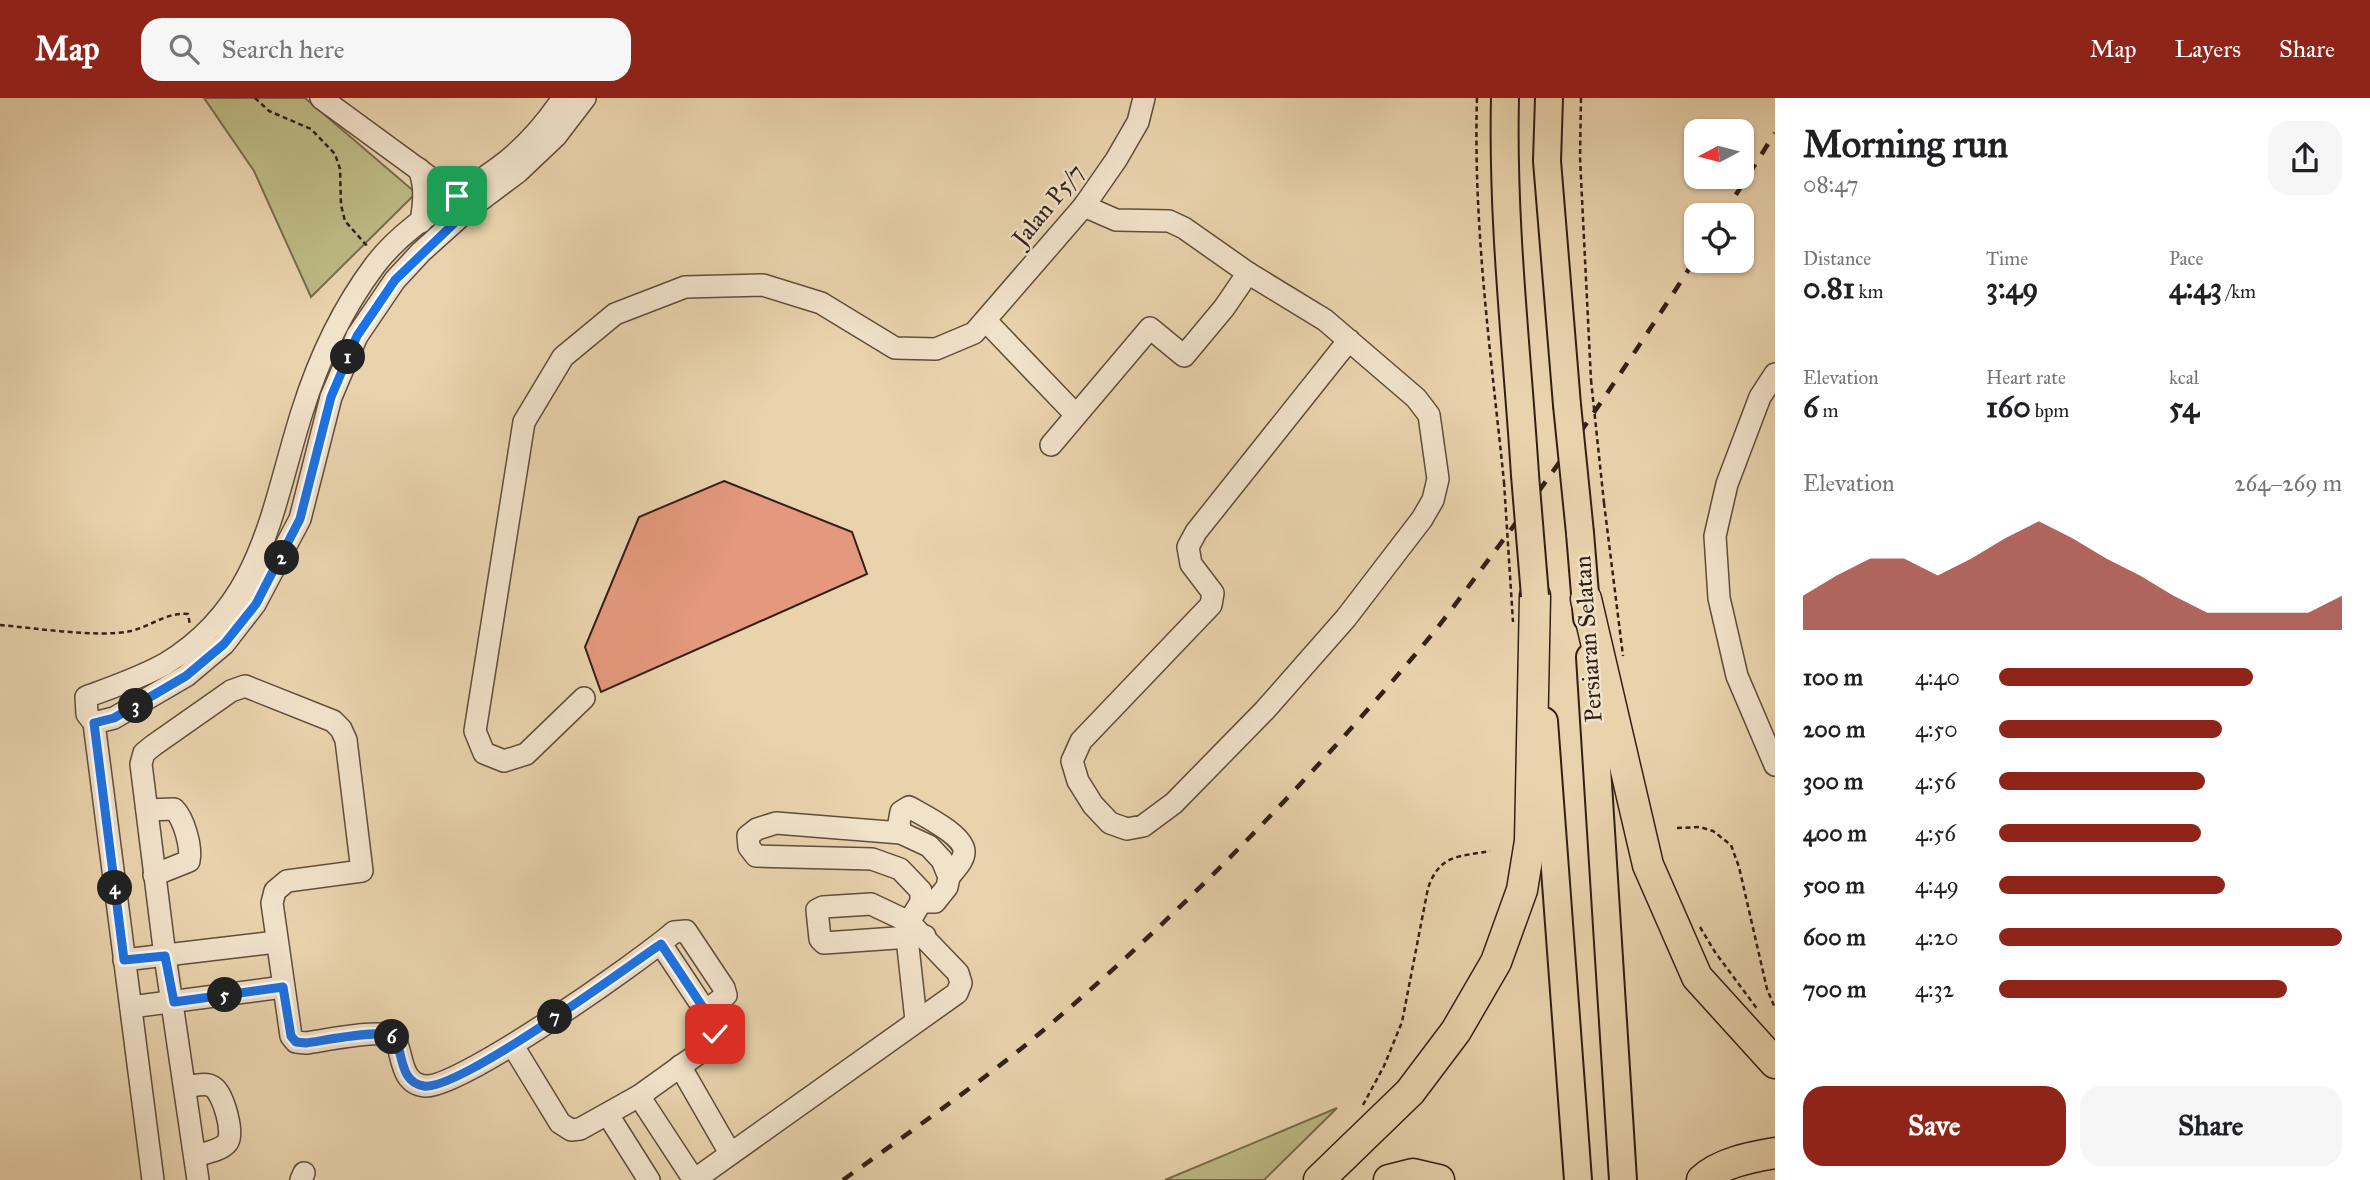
<!DOCTYPE html>
<meta charset="utf-8">
<style>
:root{--surface:#fff;--page:#f6f6f6;--text:#202124;--muted:#757577;--accent:#8f2418}
body{margin:0;font-family:"IM FELL Great Primer",serif;background:var(--page);color:var(--text);height:100vh;display:flex;flex-direction:column;font-size:26px;white-space:nowrap}
*{box-sizing:border-box;margin:0}
p{font-size:23px;color:var(--muted)}
.icon{flex:none;width:38px;height:38px;fill:none;stroke:currentColor;stroke-width:2;stroke-linecap:round;stroke-linejoin:round}
.map{position:relative;flex:1;overflow:hidden}
.sheet{display:flex;flex-direction:column;background:var(--surface);width:595px}
.sheet>*{flex:none}
.needle{width:46px;rotate:263deg}
.buttons{position:absolute;left:1684px;top:21px;display:grid;gap:14px}
.buttons a{display:grid;place-items:center;width:70px;height:70px;border-radius:14px;background:var(--surface);box-shadow:0 2px 5px #0004;font-size:35px}
.pin{position:absolute;display:grid;place-items:center;width:60px;height:60px;color:#fff;margin:-30px;border-radius:14px;box-shadow:0 4px 10px #0006}
.km{position:absolute;width:35px;height:35px;margin:-18px;border-radius:50%;background:#222;color:#fff;font-size:19px;line-height:35px;text-align:center}
.round{display:grid;place-items:center;flex:none;width:74px;height:74px;border-radius:21px;background:var(--page)}
.overview{display:flex;align-items:center;justify-content:space-between;height:119px;padding:0 28px}
h1{font-size:38px;font-weight:800;line-height:52px}
.figures{display:grid;grid-template-columns:repeat(3,1fr);gap:10px;height:119px;padding:7px 28px}
.figures div{display:grid;align-content:center}
.figures b{font-size:30px;font-weight:800}
.figures small{font-size:19px;font-weight:400}
.figures p{font-size:19px}
.chart{height:196px;padding:14px 28px}
.chart p{display:flex;justify-content:space-between}
.chart svg{width:100%;height:126px;margin-top:7px;fill:var(--accent);opacity:.7}
.button{display:flex;gap:14px;margin-top:auto;padding:14px 28px}
.button a{flex:1;height:80px;border-radius:21px;background:var(--accent);color:#fff;font-size:28px;font-weight:800;line-height:80px;text-align:center}
.button a+a{background:var(--page);color:var(--text)}
ul{padding:0 28px;list-style:none;font-size:23px}
li{display:grid;grid-template-columns:112px 84px 1fr;align-items:center;height:52px}
li i{height:18px;border-radius:9px;background:var(--accent)}
header{display:flex;align-items:center;gap:42px;box-sizing:border-box;height:98px;padding:0 35px;background:var(--accent);color:#fff}
header strong{font-size:33px}
nav{display:flex;gap:38px;margin-inline-start:auto;font-size:24px}
.search{width:490px;height:63px;background:var(--page);display:flex;align-items:center;gap:18px;box-sizing:border-box;padding:0 24px;border-radius:21px;color:var(--muted);font-size:26px}
main{display:flex;flex:1;min-height:0}
.map>svg:first-child{display:block}
</style>
<header>
<strong>Map</strong>
<div class="search"><svg class="icon" aria-label="search" viewBox="0 0 24 24"><circle cx="10" cy="10" r="6"/><path d="M15 15l6 6"/></svg>Search here</div>
<nav><a>Map</a><a>Layers</a><a>Share</a></nav>
</header>
<main>
<div class="map">
<svg width="1775" height="1082" viewBox="0 0 1775 1082">
<rect width="100%" height="100%" fill="#e9d3ad"/>
<filter id="stains"><feTurbulence type="fractalNoise" baseFrequency=".00286" numOctaves="4"/><feColorMatrix values="0 0 0 0 .2 0 0 0 0 .09 0 0 0 0 .02 0 0 0 .5 -.17"/></filter>
<radialGradient id="worn" r=".72"><stop offset=".6" stop-color="#630" stop-opacity="0"/><stop offset="1" stop-color="#630" stop-opacity=".3"/></radialGradient>
<g fill="#bdba85" stroke="#786d4e" stroke-width="2">
<path d="M 204,0 L 305,0 L 416,95 L 311,199 L 254,73 Z"/>
<path d="M 1337,1010 L 1264,1082 L 1165,1082 Z"/>
</g>
<path fill="#e4987d" stroke="#322017" stroke-width="2" d="M 724,383 L 852,434 L 867,476 L 601,594 L 585,549 L 639,419 Z"/>
<g fill="none" stroke-linecap="round" stroke-linejoin="round">
<g stroke="#604d3c" stroke-width="24">
<g id="minor">
<path d="M 321,0 L 466,106"/>
<path d="M 419,71 C 426,89 424,105 421,124"/>
<path d="M 1084,108 L 1116,122 L 1169,123 L 1184,130 L 1248,175 L 1325,222 L 1416,300 L 1429,317 L 1438,381 L 1433,402 L 1422,421 L 1346,520 L 1265,612 L 1174,705 L 1143,728 L 1127,731 L 1110,725 L 1093,707 L 1078,683 L 1072,663 L 1081,643 L 1211,507 L 1213,495 L 1191,466 L 1188,449 L 1196,434 L 1349,242"/>
<path d="M 986,223 L 1076,317"/>
<path d="M 1775,276 L 1760,299 L 1727,386 L 1715,438 L 1719,500 L 1737,578 L 1775,667"/>
<path d="M 1051,347 L 1150,230 L 1184,258 L 1224,210 L 1248,175"/>
<path d="M 584,600 L 526,656 L 504,663 L 484,655 L 475,633 L 524,324 L 563,259 L 615,216 L 685,189 L 763,187 L 821,205 L 895,250 L 936,251 L 974,235 L 1084,108 L 1116,62 L 1138,24 L 1144,0"/>
<path d="M 94,625 L 114,620 L 186,578 L 224,546 L 255,506 L 300,421 L 331,299 L 357,238 L 395,182 L 421,154 L 470,110 L 518,74 L 556,38 L 585,0"/>
<path d="M 147,712 L 174,711 C 184,721 192,749 189,763 L 154,777"/>
<path d="M 901,735 L 899,725 L 901,714 L 909,709 C 923,717 966,738 964,755 C 963,764 954,772 949,779"/>
<path d="M 909,824 L 921,804 L 921,793 L 900,771 L 872,761 L 756,758 L 749,749 L 748,738 L 757,731 L 776,725 L 901,735 L 929,748 L 942,762 L 949,779 L 947,789 L 935,804 L 921,804"/>
<path d="M 907,840 L 916,922"/>
<path d="M 124,862 L 276,844"/>
<path d="M 131,909 L 283,889"/>
<path d="M 513,948 L 560,1025 L 571,1032 L 580,1031 L 639,998 L 713,945 L 714,926 L 661,846"/>
<path d="M 680,968 L 730,1055"/>
<path d="M 186,989 C 194,988 206,984 213,989 C 223,995 235,1036 227,1045 C 220,1053 204,1055 195,1058"/>
<path d="M 639,998 L 694,1082"/>
<path d="M 608,1017 L 649,1082"/>
<path d="M 153,1082 L 94,625 L 87,616 L 86,599 C 113,589 140,580 165,566 C 263,507 271,412 302,314 C 318,263 342,211 375,167 C 409,122 464,97 507,63 C 530,44 547,24 563,0"/>
<path d="M 198,1082 L 165,858 L 141,666 L 144,655 L 154,647 L 231,593 L 245,588 L 333,623 L 341,631 L 346,642 L 362,773 L 287,783 L 275,793 L 272,805 L 291,938 L 296,944 L 306,945 C 322,943 379,931 391,938 C 405,947 396,985 425,988 C 458,992 642,862 674,834 L 686,833 L 724,890 L 726,897 L 705,914"/>
<path d="M 301,1082 L 304,1075"/>
<path d="M 694,1082 L 957,895 L 961,885 L 958,875 L 909,824 L 871,806 L 823,809 L 817,812 L 820,841 L 824,845 L 925,838"/>
</g>
</g>
<g stroke="#322017" stroke-width="30">
<g id="major">
<path d="M 1505,0 C 1502,126 1517,252 1525,377"/>
<path d="M 1549,0 L 1547,63 L 1567,307"/>
<path d="M 1580,435 L 1587,520"/>
<path d="M 1590,559 L 1623,1082"/>
<path d="M 1544,623 L 1578,1082"/>
</g>
</g>
<g stroke="#322017" stroke-width="33">
<g id="highway">
<path d="M 1586,501 L 1648,767 L 1697,879 L 1775,965"/>
<path d="M 1319,1082 L 1410,994 L 1456,933 L 1496,864 L 1522,792 L 1530,743 L 1535,498"/>
<path d="M 1389,1082 L 1413,1076 L 1439,1082"/>
<path d="M 1702,1082 C 1720,1065 1751,1059 1775,1055"/>
</g>
</g>
<g stroke="#322017" stroke-width="2.5" stroke-dasharray="5 3.5" stroke-linecap="butt">
<path d="M 255,0 L 269,13 L 311,31 L 335,56 L 340,71 L 341,107 L 345,123 L 368,149"/>
<path d="M 1477,0 C 1473,128 1491,257 1504,384"/>
<path d="M 1581,0 L 1580,60 L 1591,282"/>
<path d="M 1604,405 L 1623,558"/>
<path d="M 0,527 C 36,530 97,540 131,533 C 152,528 166,514 188,516 L 190,527"/>
<path d="M 1677,730 L 1700,729 L 1713,733 L 1731,747 L 1739,769 L 1767,891 L 1775,910"/>
<path d="M 1700,829 L 1715,854 L 1758,912"/>
<path d="M 1363,1007 L 1384,968 L 1402,924 L 1428,790 C 1440,756 1458,759 1490,753"/>
</g>
<use href="#minor" stroke="#f1e2ca" stroke-width="21"/>
<use href="#major" stroke="#e9d3ad" stroke-width="26"/>
<use href="#highway" stroke="#e9d3ad" stroke-width="30"/>
<g stroke="#322017" stroke-width="4.5" stroke-dasharray="12 12" stroke-linecap="butt">
<path d="M 1723,117 L 1775,35"/>
<path d="M 843,1082 C 903,1039 964,996 1022,950 C 1168,830 1308,685 1429,540 C 1452,512 1473,482 1495,453 C 1566,358 1632,260 1696,160"/>
</g>
<g stroke="#322017" stroke-width="30" stroke-linecap="butt">
<g id="major-bridge">
<path d="M 1567,307 L 1580,435"/>
<path d="M 1525,377 L 1535,498"/>
</g>
</g>
<g stroke="#322017" stroke-width="2.5" stroke-dasharray="5 3.5" stroke-linecap="butt">
<path d="M 1591,282 L 1604,405"/>
<path d="M 1504,384 L 1513,524"/>
</g>
<use href="#major-bridge" stroke="#e9d3ad" stroke-width="26"/>
</g>
<g fill="none" stroke-linecap="round" stroke-linejoin="round">
<g stroke="#fff" stroke-width="14">
<path id="route" d="M 457,98 L 470,110 L 395,182 L 357,238 L 331,299 L 300,421 L 256,506 L 224,546 L 186,578 L 114,620 L 94,625 L 124,862 L 165,858 L 174,904 L 283,889 L 291,938 L 296,944 L 306,945 C 322,943 378,931 391,938 C 405,946 396,984 424,988 C 459,993 624,871 661,846 L 714,926 L 715,936"/>
</g>
<use href="#route" stroke="#1a73e8" stroke-width="9"/>
</g>
<g text-anchor="middle" dominant-baseline="central" stroke-width="5" stroke-linejoin="round" paint-order="stroke">
<g font-size="24" fill="#322017" stroke="#f1e2ca">
<text transform="translate(1048 107) rotate(-51)">Jalan P5/7</text>
<text transform="translate(1588 541) rotate(-94)">Persiaran Selatan</text>
</g>
</g>
<rect width="100%" height="100%" filter="url(#stains)"/>
<rect width="100%" height="100%" fill="url(#worn)"/>
</svg>
<div class="buttons">
<a><svg class="needle" viewBox="-14 -14 28 28"><path d="M0-13l5 13h-10z" fill="#e53935"/><path d="M0 13l5-13h-10z" fill="#757577"/></svg></a>
<a><svg class="icon" aria-label="locate" viewBox="0 0 24 24"><circle cx="12" cy="12" r="6"/><path d="M12 2v4M12 18v4M2 12h4M18 12h4"/></svg></a>
</div>
<div class="pin" style="left:457px;top:98px;background:#1e9e55"><svg class="icon" aria-label="arrive" viewBox="0 0 24 24"><path d="M6 21V4h12l-3 4 3 4H6"/></svg></div>
<div class="pin" style="left:715px;top:936px;background:#d93025"><svg class="icon" aria-label="check" viewBox="0 0 24 24"><path d="M5 12l5 5 9-10"/></svg></div>
<b class="km" style="left:348px;top:259px">1</b>
<b class="km" style="left:282px;top:460px">2</b>
<b class="km" style="left:136px;top:608px">3</b>
<b class="km" style="left:115px;top:790px">4</b>
<b class="km" style="left:225px;top:897px">5</b>
<b class="km" style="left:392px;top:939px">6</b>
<b class="km" style="left:555px;top:919px">7</b>
</div>
<section class="sheet">
<div class="overview"><div><h1>Morning run</h1><p>08:47</p></div><a class="round"><svg class="icon" aria-label="share" viewBox="0 0 24 24"><path d="M12 15V3M7 8l5-5 5 5M5 13v7h14v-7"/></svg></a></div>
<div class="figures">
<div><p>Distance</p><b>0.81<small> km</small></b></div>
<div><p>Time</p><b>3:49</b></div>
<div><p>Pace</p><b>4:43<small> /km</small></b></div>
</div>
<div class="figures">
<div><p>Elevation</p><b>6<small> m</small></b></div>
<div><p>Heart rate</p><b>160<small> bpm</small></b></div>
<div><p>kcal</p><b>54</b></div>
</div>
<div class="chart"><p><span>Elevation</span>264–269 m</p>
<svg viewBox="0 0 160 44" preserveAspectRatio="none"><path d="M0 44V32L10 25L20 19L30 19L40 25L50 19L60 12L70 6L80 12L90 19L100 25L110 32L120 38L130 38L140 38L150 38L160 32V44z"/></svg>
</div>
<ul>
<li><b>100 m</b>4:40<i style="width:74%"></i></li>
<li><b>200 m</b>4:50<i style="width:65%"></i></li>
<li><b>300 m</b>4:56<i style="width:60%"></i></li>
<li><b>400 m</b>4:56<i style="width:59%"></i></li>
<li><b>500 m</b>4:49<i style="width:66%"></i></li>
<li><b>600 m</b>4:20<i style="width:100%"></i></li>
<li><b>700 m</b>4:32<i style="width:84%"></i></li>
</ul>
<div class="button"><a>Save</a><a>Share</a></div>
</section>
</main>
